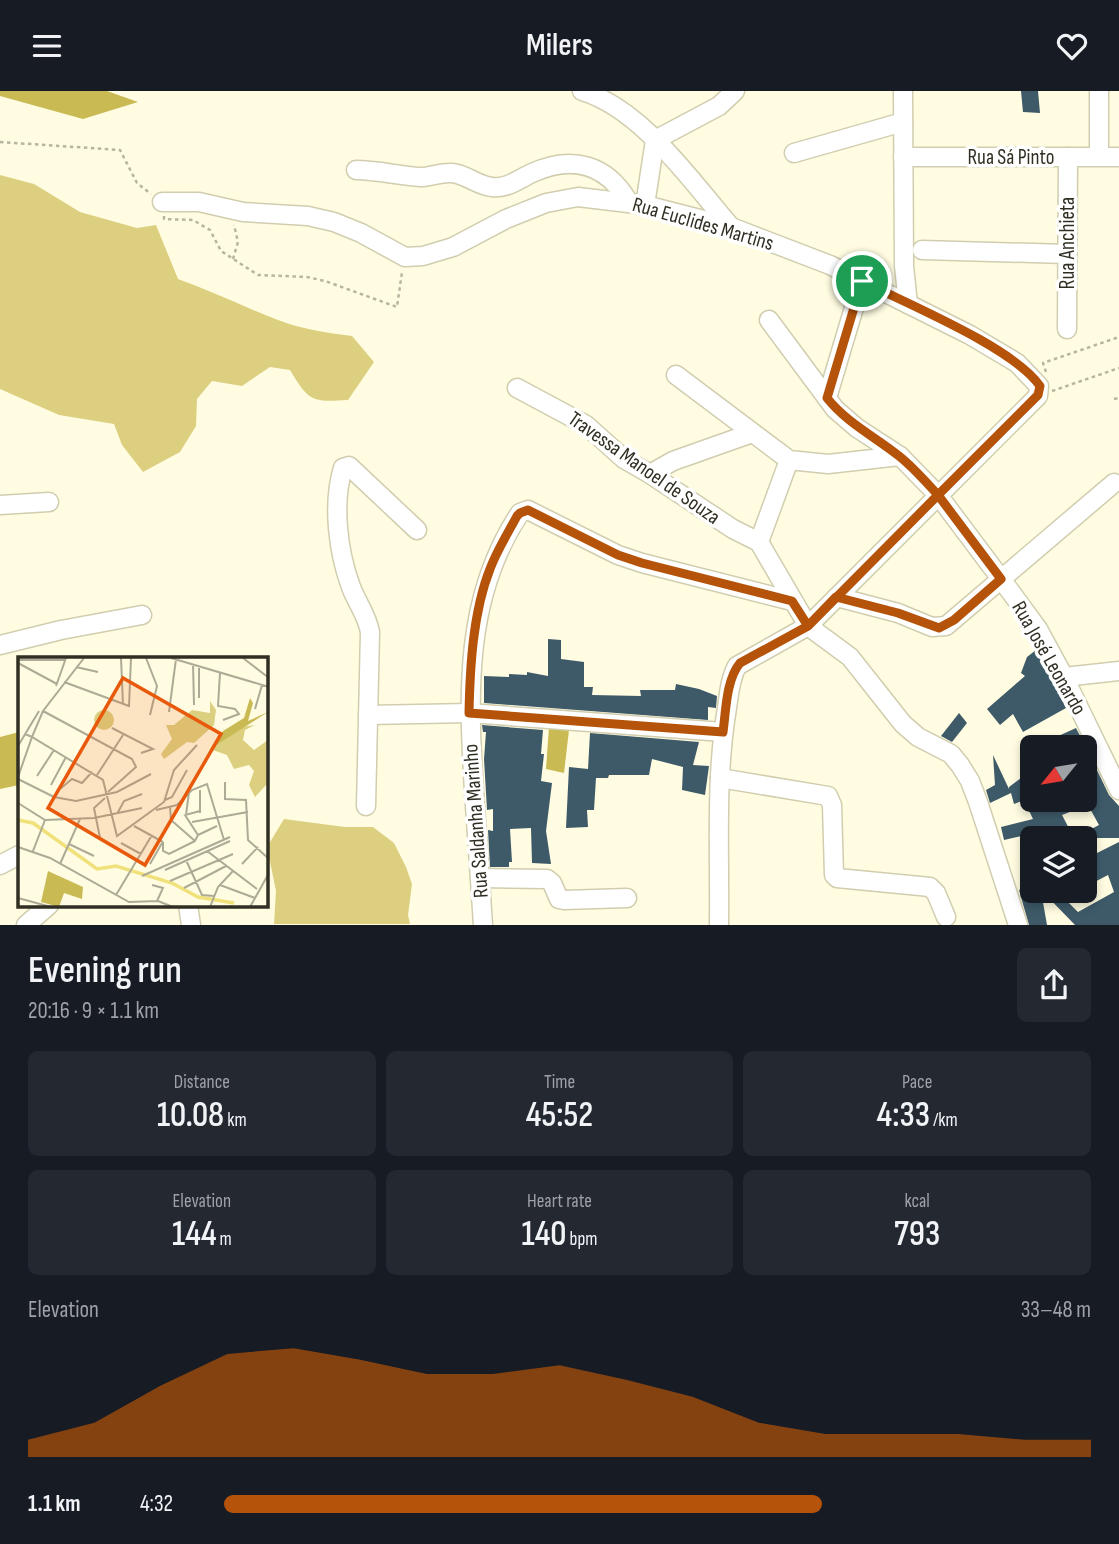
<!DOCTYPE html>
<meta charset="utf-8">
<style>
:root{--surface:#171b24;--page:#242831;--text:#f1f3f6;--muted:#9ea1a6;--accent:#b45309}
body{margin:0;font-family:"Sofia Sans Condensed",sans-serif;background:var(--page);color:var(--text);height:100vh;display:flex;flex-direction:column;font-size:26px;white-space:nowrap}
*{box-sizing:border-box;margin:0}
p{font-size:23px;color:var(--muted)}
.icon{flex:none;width:38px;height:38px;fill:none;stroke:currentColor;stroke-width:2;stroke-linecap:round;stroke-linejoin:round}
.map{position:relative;height:834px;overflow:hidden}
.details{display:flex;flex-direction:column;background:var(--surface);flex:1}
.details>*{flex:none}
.needle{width:46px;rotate:240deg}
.tools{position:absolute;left:1020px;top:644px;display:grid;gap:14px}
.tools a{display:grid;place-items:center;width:77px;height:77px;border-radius:10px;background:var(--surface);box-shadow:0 4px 10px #0003;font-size:35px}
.pin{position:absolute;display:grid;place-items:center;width:60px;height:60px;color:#fff;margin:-30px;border:4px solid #fff;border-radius:50%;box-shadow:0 2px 7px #0007}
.round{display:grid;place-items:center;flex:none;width:74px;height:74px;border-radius:10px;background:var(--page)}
.overview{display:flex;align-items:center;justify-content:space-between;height:119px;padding:0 28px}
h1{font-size:38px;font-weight:600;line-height:52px}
.figures{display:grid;grid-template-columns:repeat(3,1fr);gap:10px;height:119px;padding:7px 28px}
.figures div{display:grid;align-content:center;border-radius:10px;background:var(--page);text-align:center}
.figures b{font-size:35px;font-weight:600}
.figures small{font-size:19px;font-weight:400}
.figures p{font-size:19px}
.chart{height:196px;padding:14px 28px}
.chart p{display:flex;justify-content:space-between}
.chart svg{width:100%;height:126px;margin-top:7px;fill:var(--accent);opacity:.7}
ul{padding:0 28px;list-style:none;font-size:23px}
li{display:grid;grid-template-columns:112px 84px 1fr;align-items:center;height:52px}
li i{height:18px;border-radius:9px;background:var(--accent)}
header{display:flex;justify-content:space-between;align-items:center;height:91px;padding:0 28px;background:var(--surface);font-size:32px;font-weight:600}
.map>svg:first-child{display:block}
</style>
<header><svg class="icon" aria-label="menu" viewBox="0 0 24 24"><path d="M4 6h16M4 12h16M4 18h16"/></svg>Milers<svg class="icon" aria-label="heart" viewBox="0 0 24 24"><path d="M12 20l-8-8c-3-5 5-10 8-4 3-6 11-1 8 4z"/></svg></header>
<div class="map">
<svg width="1119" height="834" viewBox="0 0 1119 834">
<rect width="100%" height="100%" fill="#fffce2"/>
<g fill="#dcd080">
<path d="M 0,84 L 34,93 L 80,121 L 137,137 L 156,134 L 178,188 C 212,200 244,216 278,229 C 302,238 327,242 352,245 L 374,271 L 348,309 C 312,311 309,311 290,279 L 270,276 L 242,295 L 212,290 L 197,308 L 196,335 L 180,361 L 143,381 L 122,354 L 114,333 L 59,324 L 0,298 Z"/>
<path d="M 284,728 L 345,736 L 373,736 L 394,752 L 406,776 L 412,793 L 408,824 L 410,833 L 274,833 L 276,800 L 267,756 Z"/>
</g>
<g fill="#caba54">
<path d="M 0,0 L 107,0 L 138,11 L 83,28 L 0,5 Z"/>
<path d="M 549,636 L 569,639 L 564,682 L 546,678 Z"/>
<path d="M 19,641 L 19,694 L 0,698 L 0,646 Z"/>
</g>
<g fill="#3e5a69" fill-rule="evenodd">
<path d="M 1021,0 L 1038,0 L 1040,22 L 1023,21 Z"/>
<path d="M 548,548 L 561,549 L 561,568 L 584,571 L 584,596 L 593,596 L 592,604 L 641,605 L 640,599 L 675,599 L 676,593 L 699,598 L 717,605 L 716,617 L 708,616 L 708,629 L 484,612 L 484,585 L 509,586 L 509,583 L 527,584 L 527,581 L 548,585 Z"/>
<path d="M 1036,559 L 1066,617 L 1023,641 L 1013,623 L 1000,634 L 987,618 L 1025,585 L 1021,582 L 1027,566 Z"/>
<path d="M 959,622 L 967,632 L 952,651 L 941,645 Z"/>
<path d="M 482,634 L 543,639 L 541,663 L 544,663 L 541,690 L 552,692 L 546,740 L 551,773 L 532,772 L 531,737 L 510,738 L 512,771 L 509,771 L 509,776 L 490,776 L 488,739 L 493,740 L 493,718 L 487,719 L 484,668 L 486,641 L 483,641 Z"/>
<path d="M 1076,637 L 1086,656 L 1034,656 Z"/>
<path d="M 590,642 L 699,651 L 693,674 L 709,675 L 705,704 L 682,699 L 683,676 L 652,668 L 649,684 L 609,684 L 608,687 L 596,687 L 594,719 L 587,719 L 588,736 L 566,737 L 569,676 L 588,678 Z"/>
<path d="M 993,664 L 1009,698 L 1009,696 L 1021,687 L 1029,698 L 1032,697 L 1032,719 L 1055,709 L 1085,709 L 1085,675 L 1093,671 L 1109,704 L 1119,715 L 1119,747 L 1042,747 L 1039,741 L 1004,749 L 1001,736 L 1033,728 L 1024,709 L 1014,713 L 1011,702 L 990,712 L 986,699 L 995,694 ZM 1088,714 L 1099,734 L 1074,747 L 1062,724 Z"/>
<path d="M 1119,751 L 1119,834 L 1075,834 L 1042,800 L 1078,800 L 1064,807 L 1078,821 L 1114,801 L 1108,784 L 1085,796 L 1085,768 Z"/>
<path d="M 1025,796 L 1027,800 L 1041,800 L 1047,834 L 1029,834 L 1019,799 Z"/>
</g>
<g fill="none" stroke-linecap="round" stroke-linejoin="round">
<g stroke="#d1cdaf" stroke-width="21">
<g id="minor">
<path d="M 582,0 C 642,18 691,90 731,136"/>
<path d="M 903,0 L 904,175 L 908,213"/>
<path d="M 794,62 L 903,31"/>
<path d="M 1099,65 L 1099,0"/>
<path d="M 903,66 L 1119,66"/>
<path d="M 356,79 C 378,79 399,85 420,86 C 431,86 441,81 452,82 C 466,83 478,95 492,96 C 507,98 519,88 532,82 C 572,64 606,73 628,110"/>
<path d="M 162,111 L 199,111 L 243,121 L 308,125 L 334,131 L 361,142 L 405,166 L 423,165 L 453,156 L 506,128 L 546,112 L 578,106 L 645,114 L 731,136 L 830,174 L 970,244 L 1017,272 L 1039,295 L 1038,305 L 808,535 L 737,575 C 730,588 729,603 727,617 C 715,688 720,762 719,834"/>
<path d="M 645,114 L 655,49 L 719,15 L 735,0"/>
<path d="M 922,159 L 1067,163"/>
<path d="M 769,229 L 835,318 L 857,337 L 900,365 L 938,404 L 1010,500 L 1038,538 L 1064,586 L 1119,699"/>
<path d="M 1067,238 L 1068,66"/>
<path d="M 676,284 L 789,369 L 828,373 L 900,365"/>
<path d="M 517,297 L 586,334 L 624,368 L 650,383 L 733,438 L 759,451 L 808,535 L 850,566 L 903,633 L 918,646 L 951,663 L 960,674 L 970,690 L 978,711 L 1018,834"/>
<path d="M 827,307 L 862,190"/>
<path d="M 650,383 L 673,370 L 752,342"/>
<path d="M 0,414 L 49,411"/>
<path d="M 759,451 L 789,369"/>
<path d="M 837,506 L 898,522 L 932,536 L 946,535 L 1114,392"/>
<path d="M 0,554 L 61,539 L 142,524"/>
<path d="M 1064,586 L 1119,580"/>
<path d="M 368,624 L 469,622 L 723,641"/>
<path d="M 720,687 L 828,705 L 832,714 L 834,784 L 837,787 L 930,796 L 936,802 L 946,826"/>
<path d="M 366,715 L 370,541 C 367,524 357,512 351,496 C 338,461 332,413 343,377 L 349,375 L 417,439"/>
<path d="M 0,774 L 19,764"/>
<path d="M 480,787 L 547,788 L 552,792 L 559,808 L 564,809 L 627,807"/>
<path d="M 188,814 L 191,834"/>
<path d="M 26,834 L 49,814"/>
<path d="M 483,834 C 480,789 477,745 474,700 C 468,603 464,506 520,422 L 528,419 L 618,464 L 642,472 L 792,510"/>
</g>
</g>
<g stroke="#b7b5a0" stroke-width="2.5" stroke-dasharray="3.5 3.5" stroke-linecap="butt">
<path d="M 0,51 L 120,59 L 137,92 L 151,103"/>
<path d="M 164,125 L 164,128 L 193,129 L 210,139 L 221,160 L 258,184 L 307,186 L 325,190 L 397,216 L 402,181"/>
<path d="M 233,168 L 238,151 L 234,134"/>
<path d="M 1046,281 L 1043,272 L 1119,246"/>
<path d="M 1052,300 L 1119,277"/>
<path d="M 1114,308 L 1119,307"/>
</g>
<use href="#minor" stroke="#fff" stroke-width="18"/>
</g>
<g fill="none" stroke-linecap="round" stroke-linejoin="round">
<g stroke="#fff" stroke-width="14">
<path id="route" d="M 862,190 L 827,307 C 847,332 874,345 899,365 C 913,376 926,391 938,404 L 808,535 L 740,572 C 726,589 726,620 723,641 L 469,622 C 470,575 473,521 490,478 C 497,459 508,442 517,425 L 520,422 L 528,419 L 618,464 L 642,472 L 792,510 L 808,535 L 836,506 L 898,522 L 939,537 L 954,529 L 1001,488 L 938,404 L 1038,304 L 1040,295 C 1013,256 907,213 862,190"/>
</g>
<use href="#route" stroke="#b45309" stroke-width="9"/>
</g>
<g text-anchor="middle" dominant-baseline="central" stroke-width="7" stroke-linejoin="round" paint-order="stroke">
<g font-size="21" fill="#312f23" stroke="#fff">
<text x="1011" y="66">Rua Sá Pinto</text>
<text transform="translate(703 133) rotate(16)">Rua Euclides Martins</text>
<text transform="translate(1067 152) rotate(-90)">Rua Anchieta</text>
<text transform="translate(644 377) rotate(35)">Travessa Manoel de Souza</text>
<text transform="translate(1049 567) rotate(60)">Rua José Leonardo</text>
<text transform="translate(476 730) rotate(-94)">Rua Saldanha Marinho</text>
</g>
</g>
<g transform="translate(18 566)">
<rect width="250" height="250" fill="#fffce2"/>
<path d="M 192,44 L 198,53 L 196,68 L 176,86 L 169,85 L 146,102 L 143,97 L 154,82 L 148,68 L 156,68 L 174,53 L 192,56 ZM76 63a10 10 0 1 1 20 0a10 10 0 1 1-20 0ZM 237,68 L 227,73 L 225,83 L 236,93 L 250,83 L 250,126 L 237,140 L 231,128 L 236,114 L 231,108 L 216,112 L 209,98 L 192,92 L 223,70 Z" fill="#dcd080"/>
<path d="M 232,41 L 235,46 L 230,64 L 250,55 L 192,92 L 205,74 L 226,61 ZM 30,214 L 65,230 L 64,242 L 46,236 L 41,250 L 23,245 Z" fill="#caba54"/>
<path fill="none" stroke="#f1e17b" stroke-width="3.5" d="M 0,163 L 15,166 L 79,212 L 98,209 L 154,226 L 180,240 L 216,246"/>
<path fill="none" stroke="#adaa96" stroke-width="2" d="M 103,1 L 105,48M 128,1 L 139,29 L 132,58M 153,1 L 251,30M 225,1 L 251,21M 0,3 L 47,3M 0,6 L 39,27M 175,7 L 176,48M 181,9 L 181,41M 58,10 L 80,15M 202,16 L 200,49 L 217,52 L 221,57 L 205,63M 46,25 L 111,49 L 113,1M 38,29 L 48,1M 237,52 L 244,28M 25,54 L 114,102 L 118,110 L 90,135M 151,55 L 158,2M 94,71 L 135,92 L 123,96M 7,77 L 14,80 L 25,54 L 66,1M 0,89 L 21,54M 79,118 L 105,78M 19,119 L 36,93M 0,120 L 14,80 L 85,123 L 99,179 L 146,145 L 156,113 L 179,88M 0,122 L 36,140 L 58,144 L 99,135 L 133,117M 207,125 L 207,142 L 228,143 L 230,183 L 251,202M 33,128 L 48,100M 42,132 L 54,122 L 64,126 L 74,115M 147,143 L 154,140 L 169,113M 0,146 L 27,163 L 76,161 L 124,151M 152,149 L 153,163 L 177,184M 138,153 L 159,148 L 174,133 L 189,127 L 206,183M 182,156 L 182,133M 99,157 L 106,144 L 124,137M 168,158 L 171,135M 174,165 L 230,155M 116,169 L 145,185M 180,178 L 199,169M 82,181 L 76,151 L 87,141M 177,184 L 180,178 L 167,158 L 182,154M 145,185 L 145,194 L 151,197 L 177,184M 103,186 L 123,197M 51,187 L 76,199M 0,190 L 32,201 L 111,245 L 140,244 L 155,250M 15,194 L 27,163M 189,194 L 239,232M 168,203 L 184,238 L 196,239M 42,207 L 62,162M 132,207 L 144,186M 224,207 L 240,190M 147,213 L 212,184M 124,219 L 212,180M 152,224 L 215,197M 134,228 L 145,231 L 139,244M 202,228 L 237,241M 166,231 L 208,209M 98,238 L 134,178M 0,241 L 33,250M 192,250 L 200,230 L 215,214M 232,250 L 251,216"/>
<path fill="#e8590c" fill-opacity="0.15" stroke="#e8590c" stroke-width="3.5" d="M 105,21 L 203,77 L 127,208 L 30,151 Z"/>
<rect width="250" height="250" fill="none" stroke="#312f23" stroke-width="3.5"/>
</g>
</svg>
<div class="tools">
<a><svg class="needle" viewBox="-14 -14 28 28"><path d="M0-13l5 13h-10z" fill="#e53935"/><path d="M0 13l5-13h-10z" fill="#9ea1a6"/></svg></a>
<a><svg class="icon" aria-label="layers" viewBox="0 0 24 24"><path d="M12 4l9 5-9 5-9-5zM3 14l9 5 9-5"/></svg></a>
</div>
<div class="pin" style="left:862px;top:190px;background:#1e9e55"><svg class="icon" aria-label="arrive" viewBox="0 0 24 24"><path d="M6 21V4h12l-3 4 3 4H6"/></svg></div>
</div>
<section class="details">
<div class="overview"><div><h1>Evening run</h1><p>20:16 · 9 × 1.1 km</p></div><a class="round"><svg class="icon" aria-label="share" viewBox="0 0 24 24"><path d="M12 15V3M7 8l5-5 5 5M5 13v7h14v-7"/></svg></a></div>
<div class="figures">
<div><p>Distance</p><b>10.08<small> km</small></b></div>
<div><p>Time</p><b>45:52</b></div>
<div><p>Pace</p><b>4:33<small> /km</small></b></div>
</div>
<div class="figures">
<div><p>Elevation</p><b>144<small> m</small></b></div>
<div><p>Heart rate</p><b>140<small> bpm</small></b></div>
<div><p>kcal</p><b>793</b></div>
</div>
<div class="chart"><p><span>Elevation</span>33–48 m</p>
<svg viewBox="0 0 160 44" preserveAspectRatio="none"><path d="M0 44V38L10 32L20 19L30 8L40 6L50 10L60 15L70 15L80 12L90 17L100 23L110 32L120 36L130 36L140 36L150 38L160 38V44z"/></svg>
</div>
<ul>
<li><b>1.1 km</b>4:32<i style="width:69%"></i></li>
</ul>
</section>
